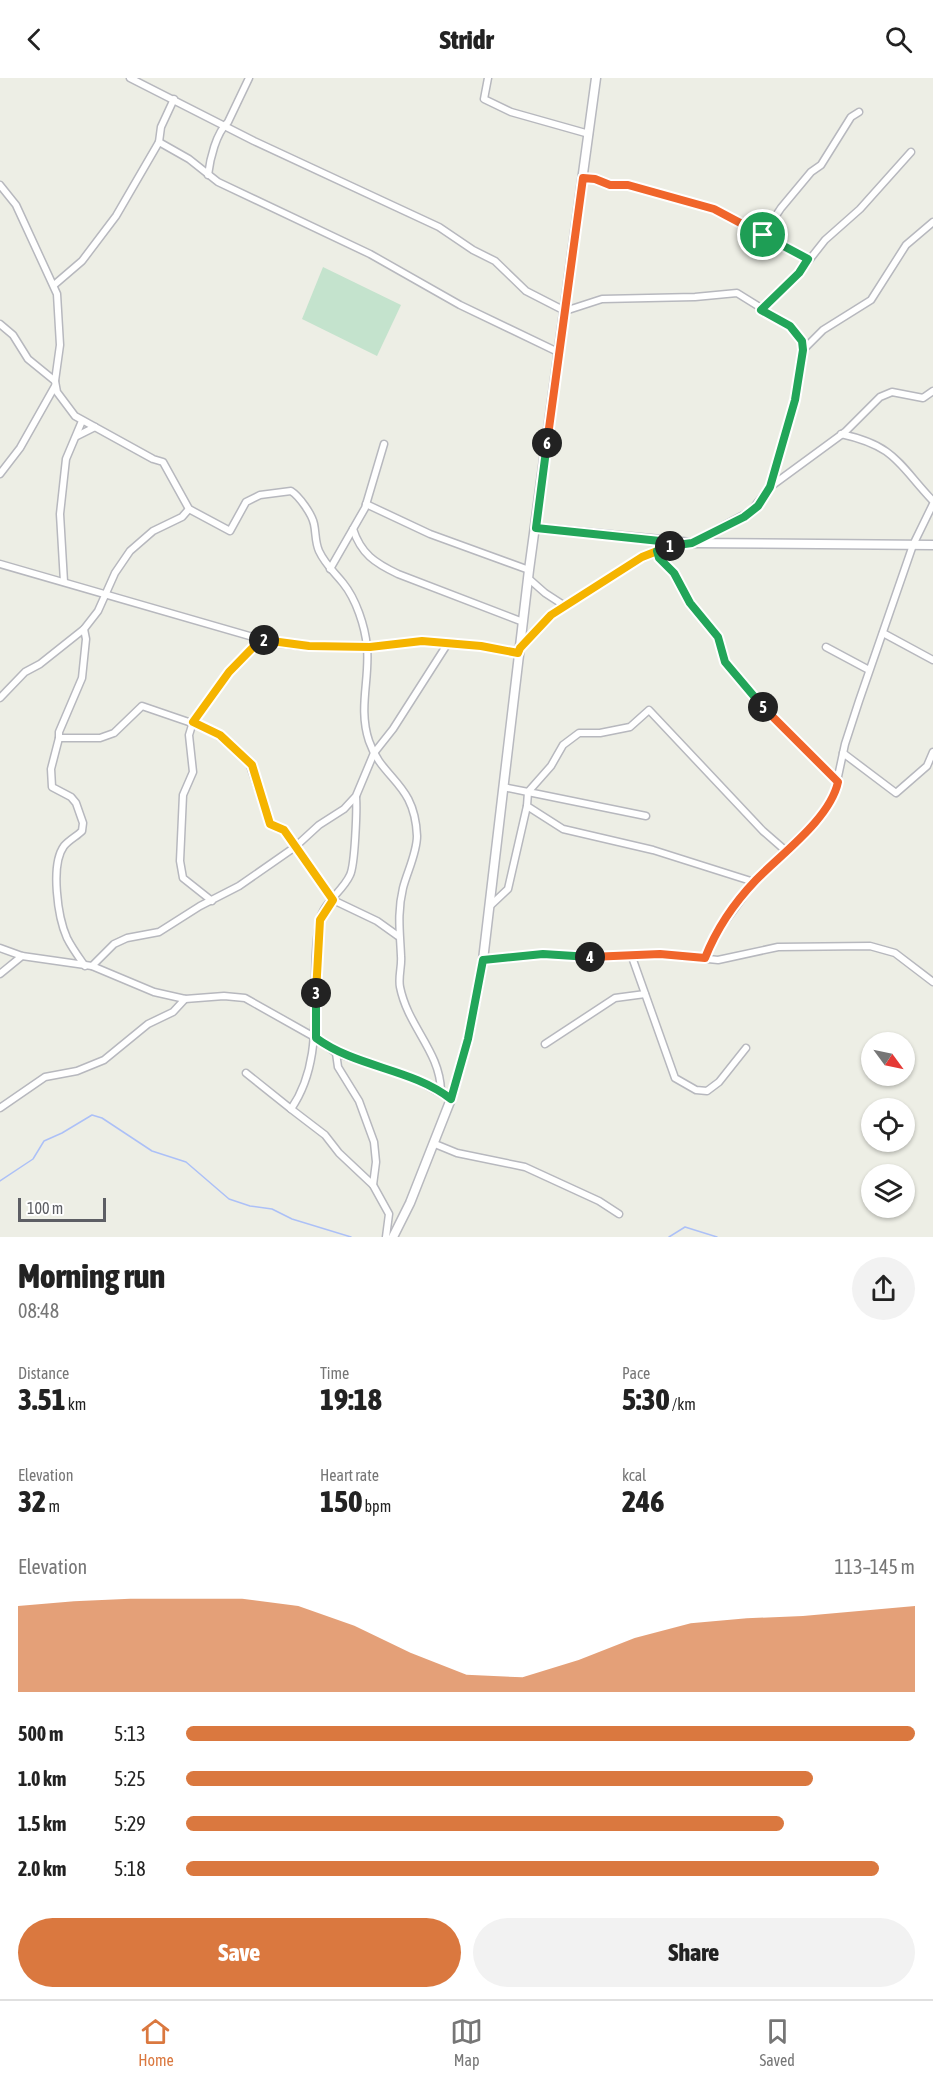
<!DOCTYPE html>
<meta charset="utf-8">
<style>
:root{--surface:#fff;--page:#f2f2f2;--text:#222;--muted:#767676;--line:#e0e0e0;--accent:#da783f}
body{margin:0;font-family:"Asap Condensed",sans-serif;background:var(--page);color:var(--text);height:100vh;display:flex;flex-direction:column;font-size:22px;white-space:nowrap}
*{box-sizing:border-box;margin:0}
p{font-size:20px;color:var(--muted)}
.icon{flex:none;width:33px;height:33px;fill:none;stroke:currentColor;stroke-width:2;stroke-linecap:round;stroke-linejoin:round}
.map{position:relative;height:1159px;overflow:hidden}
.sheet{display:flex;flex-direction:column;background:var(--surface);flex:1}
.sheet>*{flex:none}
.needle{width:39px;rotate:123deg}
.fabs{position:absolute;left:861px;top:954px;display:grid;gap:12px}
.fabs a{display:grid;place-items:center;width:54px;height:54px;border-radius:50%;background:var(--surface);box-shadow:0 2px 4px #0004;font-size:30px}
.scale{position:absolute;left:18px;bottom:15px;width:88px;box-sizing:border-box;padding-left:6px;border:3px solid #5d5e64;border-top:0;font-size:16px;line-height:21px;white-space:nowrap;color:#5d5e64;-webkit-text-stroke:4px #fff;paint-order:stroke}
.pin{position:absolute;display:grid;place-items:center;width:51px;height:51px;color:#fff;margin:-26px;border:3px solid #fff;border-radius:50%;box-shadow:0 2px 6px #0007}
.km{position:absolute;width:30px;height:30px;margin:-15px;border-radius:50%;background:#222;color:#fff;font-size:16px;line-height:30px;text-align:center}
.round{display:grid;place-items:center;flex:none;width:63px;height:63px;border-radius:32px;background:var(--page)}
.overview{display:flex;align-items:center;justify-content:space-between;height:102px;padding:0 18px}
h1{font-size:33px;font-weight:800;line-height:45px}
.figures{display:grid;grid-template-columns:repeat(3,1fr);gap:9px;height:102px;padding:6px 18px}
.figures div{display:grid;align-content:center}
.figures b{font-size:30px;font-weight:800}
.figures small{font-size:16px;font-weight:400}
.figures p{font-size:16px}
.chart{height:168px;padding:12px 18px}
.chart p{display:flex;justify-content:space-between}
.chart svg{width:100%;height:108px;margin-top:6px;fill:var(--accent);opacity:.7}
.button{display:flex;gap:12px;margin-top:auto;padding:12px 18px}
.button a{flex:1;height:69px;border-radius:36px;background:var(--accent);color:#fff;font-size:24px;font-weight:800;line-height:69px;text-align:center}
.button a+a{background:var(--page);color:var(--text)}
ul{padding:0 18px;list-style:none;font-size:20px}
li{display:grid;grid-template-columns:96px 72px 1fr;align-items:center;height:45px}
li i{height:15px;border-radius:8px;background:var(--accent)}
header{display:flex;justify-content:space-between;align-items:center;height:78px;padding:0 18px;background:var(--surface);font-size:27px;font-weight:800}
.tabs{display:flex;justify-content:space-around;align-items:center;height:84px;border-top:2px solid var(--line);background:var(--surface);font-size:16px;color:var(--muted)}
.tabs a{display:grid;justify-items:center;gap:3px}
.tabs .current{color:var(--accent)}
.map>svg:first-child{display:block}
</style>
<header><svg class="icon" aria-label="back" viewBox="0 0 24 24"><path d="M15 5l-7 7 7 7"/></svg>Stridr<svg class="icon" aria-label="search" viewBox="0 0 24 24"><circle cx="10" cy="10" r="6"/><path d="M15 15l6 6"/></svg></header>
<div class="map">
<svg width="933" height="1159" viewBox="0 0 933 1159">
<rect width="100%" height="100%" fill="#edeee5"/>
<path fill="#c4e3cd" d="M 323,189 L 401,227 L 377,278 L 302,241 Z"/>
<g fill="none" stroke-linecap="round" stroke-linejoin="round">
<g stroke="#acc0f7" stroke-width="1.5">
<path d="M 0,1103 L 33,1081 L 44,1063 L 62,1055 L 92,1037 L 102,1040 L 152,1073 L 186,1084 L 229,1121 L 250,1128 L 272,1131 L 292,1141 L 351,1159"/>
<path d="M 669,1159 L 685,1149 L 717,1159"/>
</g>
<g stroke="#b7b8be" stroke-width="9">
<g id="street">
<path d="M 130,0 L 254,63 L 439,149 L 473,172 L 495,183 L 526,213 L 565,233 L 602,221 L 695,219 L 737,215 L 790,248 L 802,263 L 803,272 L 795,322 L 770,409"/>
<path d="M 488,0 L 484,21 L 511,34 L 589,56"/>
<path d="M 159,64 L 189,81 L 218,104 L 370,176 L 460,227 L 560,275"/>
<path d="M 208,97 C 210,81 216,55 228,44 L 249,0"/>
<path d="M 583,100 L 595,101 L 610,107 L 628,107 L 714,131 L 808,181"/>
<path d="M 0,107 L 16,127 L 57,216 L 60,267 L 55,303"/>
<path d="M 763,157 L 781,130 L 811,94 L 821,87 L 851,39 L 859,34"/>
<path d="M 54,207 L 82,183 L 116,138 L 159,64 L 161,49 L 174,21"/>
<path d="M 761,232 L 799,195 L 825,162 L 860,131 L 911,74"/>
<path d="M 0,246 L 13,257 L 28,281 L 55,303 L 57,314 L 75,338 L 153,381 L 163,384 L 189,431 L 230,453 L 246,424 L 260,417 L 291,413 C 299,418 312,436 314,446 C 316,455 315,464 319,473 C 325,486 334,494 343,505 C 356,521 365,548 367,569 C 370,601 358,630 369,663 C 382,702 415,704 417,758 C 417,775 407,794 403,810 C 397,835 400,854 401,878 C 402,888 398,899 400,909 C 408,949 440,973 441,1013"/>
<path d="M 803,272 L 823,252 L 871,222 L 906,167 L 933,144"/>
<path d="M 841,356 C 896,368 898,386 933,423"/>
<path d="M 77,358 L 95,349"/>
<path d="M 0,396 L 20,370 L 55,308"/>
<path d="M 366,426 L 430,456 L 529,492"/>
<path d="M 353,451 C 361,476 375,485 398,496 L 523,544"/>
<path d="M 695,463 L 751,433 L 770,409 L 845,354 L 880,319 L 892,314 L 923,320 L 933,313"/>
<path d="M 657,473 L 659,480 L 674,495 L 689,525 L 718,559 L 725,583 L 768,635 L 838,704"/>
<path d="M 0,486 L 274,565 L 309,569 L 370,569 L 422,563 L 481,568 L 518,575"/>
<path d="M 330,491 L 365,430 L 384,366"/>
<path d="M 528,500 L 545,515 L 565,528"/>
<path d="M 64,504 L 60,436 L 66,381 L 82,343"/>
<path d="M 84,551 L 86,561 L 82,600 L 59,654 L 59,660 L 100,660 L 114,655 L 142,628 L 212,652 L 249,684 L 270,746 L 284,752 L 333,822 L 377,843 L 398,858"/>
<path d="M 883,555 L 933,582"/>
<path d="M 826,569 L 869,592"/>
<path d="M 520,570 L 551,537 L 642,479 L 679,465"/>
<path d="M 0,620 L 25,594 L 40,586 L 84,551 L 98,533 L 115,495 L 130,473 L 153,453 L 182,439 L 189,431"/>
<path d="M 59,660 L 51,691 L 52,709 L 71,719 L 76,725 L 83,745 L 82,753 C 77,758 69,762 64,768 C 50,787 58,840 67,860 C 72,870 78,878 85,888"/>
<path d="M 843,675 L 896,715 L 927,688 L 933,674"/>
<path d="M 503,709 L 528,714 L 527,728 L 563,751 L 653,772 L 754,804"/>
<path d="M 356,719 C 357,731 355,787 350,797 C 343,813 323,825 320,842 C 307,905 329,976 291,1031 L 325,1057 L 339,1075 L 373,1107 L 389,1136 L 386,1159"/>
<path d="M 646,738 L 528,714 L 551,688 L 563,667 L 579,655 L 600,655 L 630,649 L 649,632 L 763,753 L 786,773"/>
<path d="M 212,823 L 183,800 L 180,783 L 183,717 L 193,694 L 189,657 L 193,644 L 229,594 L 261,561"/>
<path d="M 491,827 L 508,811 L 527,728"/>
<path d="M 0,870 L 22,878 L 92,888 L 154,914 L 185,921 L 224,918 L 245,920 L 316,960 L 336,975 L 413,1000 L 451,1021"/>
<path d="M 632,879 L 675,1000 L 696,1012 L 707,1013 L 719,1004 L 746,970"/>
<path d="M 705,880 L 721,849 L 754,804 L 815,744 L 834,717 L 845,666 L 859,623 L 913,467 L 933,426"/>
<path d="M 483,882 L 543,876 L 600,880 L 660,876 L 718,882 L 778,869 L 870,868 L 895,875 L 933,904"/>
<path d="M 92,888 L 114,866 L 127,860 L 159,854 L 200,828 L 239,808 L 295,769 L 319,747 L 344,731 L 356,718 L 374,675 L 393,651 L 448,565"/>
<path d="M 0,896 L 22,878"/>
<path d="M 545,966 L 615,920 L 645,916"/>
<path d="M 336,975 L 338,989 L 359,1023 L 374,1064 L 376,1084 L 373,1107"/>
<path d="M 246,995 L 291,1031"/>
<path d="M 0,1030 L 45,999 L 77,993 L 104,982 L 148,946 L 173,934 L 185,921"/>
<path d="M 435,1066 L 457,1075 L 525,1089 L 599,1123 L 619,1136"/>
</g>
</g>
<g stroke="#b8b9bf" stroke-width="11">
<g id="secondary">
<path d="M 536,450 L 692,465 L 933,467"/>
<path d="M 393,1159 L 410,1125 L 451,1021 L 468,961 L 483,882 L 529,492 L 596,0"/>
</g>
</g>
<use href="#street" stroke="#fff" stroke-width="6"/>
<use href="#secondary" stroke="#fff" stroke-width="8"/>
</g>
<g fill="none" stroke-linecap="round" stroke-linejoin="round">
<g stroke="#fff" stroke-width="12">
<path id="split-1" d="M 670,468 L 692,465 L 744,439 L 758,428 L 770,409 L 795,322 L 803,272 L 802,263 L 790,248 L 761,232 L 799,195 L 808,181 L 763,157"/>
</g>
<g stroke="#fff" stroke-width="12">
<path id="split-2" d="M 264,562 L 309,568 L 370,569 L 422,563 L 481,568 L 518,575 L 520,570 L 551,537 L 642,479 L 670,468"/>
</g>
<g stroke="#fff" stroke-width="12">
<path id="split-3" d="M 264,562 L 261,561 L 229,594 L 193,644 L 220,657 L 252,687 L 270,746 L 284,752 L 333,822 L 320,842 L 316,915"/>
</g>
<g stroke="#fff" stroke-width="12">
<path id="split-4" d="M 316,915 L 316,960 C 357,990 411,990 451,1021 L 468,961 L 483,882 L 543,876 L 590,879"/>
</g>
<g stroke="#fff" stroke-width="12">
<path id="split-5" d="M 590,879 L 660,876 L 705,880 C 716,852 735,824 756,802 C 781,776 830,741 838,704 L 763,629"/>
</g>
<g stroke="#fff" stroke-width="12">
<path id="split-6" d="M 547,365 L 536,450 L 679,465 L 657,473 L 659,480 L 674,495 L 690,525 L 718,559 L 725,584 L 763,629"/>
</g>
<g stroke="#fff" stroke-width="12">
<path id="split-7" d="M 547,365 L 583,100 L 595,101 L 610,107 L 628,107 L 714,131 L 763,157"/>
</g>
<use href="#split-1" stroke="#22a559" stroke-width="8"/>
<use href="#split-2" stroke="#f5b400" stroke-width="8"/>
<use href="#split-3" stroke="#f5b400" stroke-width="8"/>
<use href="#split-4" stroke="#22a559" stroke-width="8"/>
<use href="#split-5" stroke="#f0652b" stroke-width="8"/>
<use href="#split-6" stroke="#22a559" stroke-width="8"/>
<use href="#split-7" stroke="#f0652b" stroke-width="8"/>
</g>
</svg>
<div class="fabs">
<a><svg class="needle" viewBox="-14 -14 28 28"><path d="M0-13l5 13h-10z" fill="#e53935"/><path d="M0 13l5-13h-10z" fill="#767676"/></svg></a>
<a><svg class="icon" aria-label="locate" viewBox="0 0 24 24"><circle cx="12" cy="12" r="6"/><path d="M12 2v4M12 18v4M2 12h4M18 12h4"/></svg></a>
<a><svg class="icon" aria-label="layers" viewBox="0 0 24 24"><path d="M12 4l9 5-9 5-9-5zM3 14l9 5 9-5"/></svg></a>
</div>
<div class="scale">100 m</div>
<div class="pin" style="left:763px;top:157px;background:#1e9e55"><svg class="icon" aria-label="arrive" viewBox="0 0 24 24"><path d="M6 21V4h12l-3 4 3 4H6"/></svg></div>
<b class="km" style="left:670px;top:468px">1</b>
<b class="km" style="left:264px;top:562px">2</b>
<b class="km" style="left:316px;top:915px">3</b>
<b class="km" style="left:590px;top:879px">4</b>
<b class="km" style="left:763px;top:629px">5</b>
<b class="km" style="left:547px;top:365px">6</b>
</div>
<section class="sheet">
<div class="overview"><div><h1>Morning run</h1><p>08:48</p></div><a class="round"><svg class="icon" aria-label="share" viewBox="0 0 24 24"><path d="M12 15V3M7 8l5-5 5 5M5 13v7h14v-7"/></svg></a></div>
<div class="figures">
<div><p>Distance</p><b>3.51<small> km</small></b></div>
<div><p>Time</p><b>19:18</b></div>
<div><p>Pace</p><b>5:30<small> /km</small></b></div>
</div>
<div class="figures">
<div><p>Elevation</p><b>32<small> m</small></b></div>
<div><p>Heart rate</p><b>150<small> bpm</small></b></div>
<div><p>kcal</p><b>246</b></div>
</div>
<div class="chart"><p><span>Elevation</span>113–145 m</p>
<svg viewBox="0 0 160 44" preserveAspectRatio="none"><path d="M0 44V9L10 7L20 6L30 6L40 6L50 9L60 17L70 28L80 37L90 38L100 31L110 22L120 16L130 14L140 13L150 11L160 9V44z"/></svg>
</div>
<ul>
<li><b>500 m</b>5:13<i style="width:100%"></i></li>
<li><b>1.0 km</b>5:25<i style="width:86%"></i></li>
<li><b>1.5 km</b>5:29<i style="width:82%"></i></li>
<li><b>2.0 km</b>5:18<i style="width:95%"></i></li>
</ul>
<div class="button"><a>Save</a><a>Share</a></div>
</section>
<nav class="tabs">
<a class="current"><svg class="icon" aria-label="home" viewBox="0 0 24 24"><path d="M3 11l9-7 9 7M6 9v11h12V9"/></svg>Home</a>
<a><svg class="icon" aria-label="map" viewBox="0 0 24 24"><path d="M3 6l6-2 6 2 6-2v14l-6 2-6-2-6 2zM9 4v14M15 6v14"/></svg>Map</a>
<a><svg class="icon" aria-label="saved" viewBox="0 0 24 24"><path d="M7 4h10v16l-5-4-5 4z"/></svg>Saved</a>
</nav>
